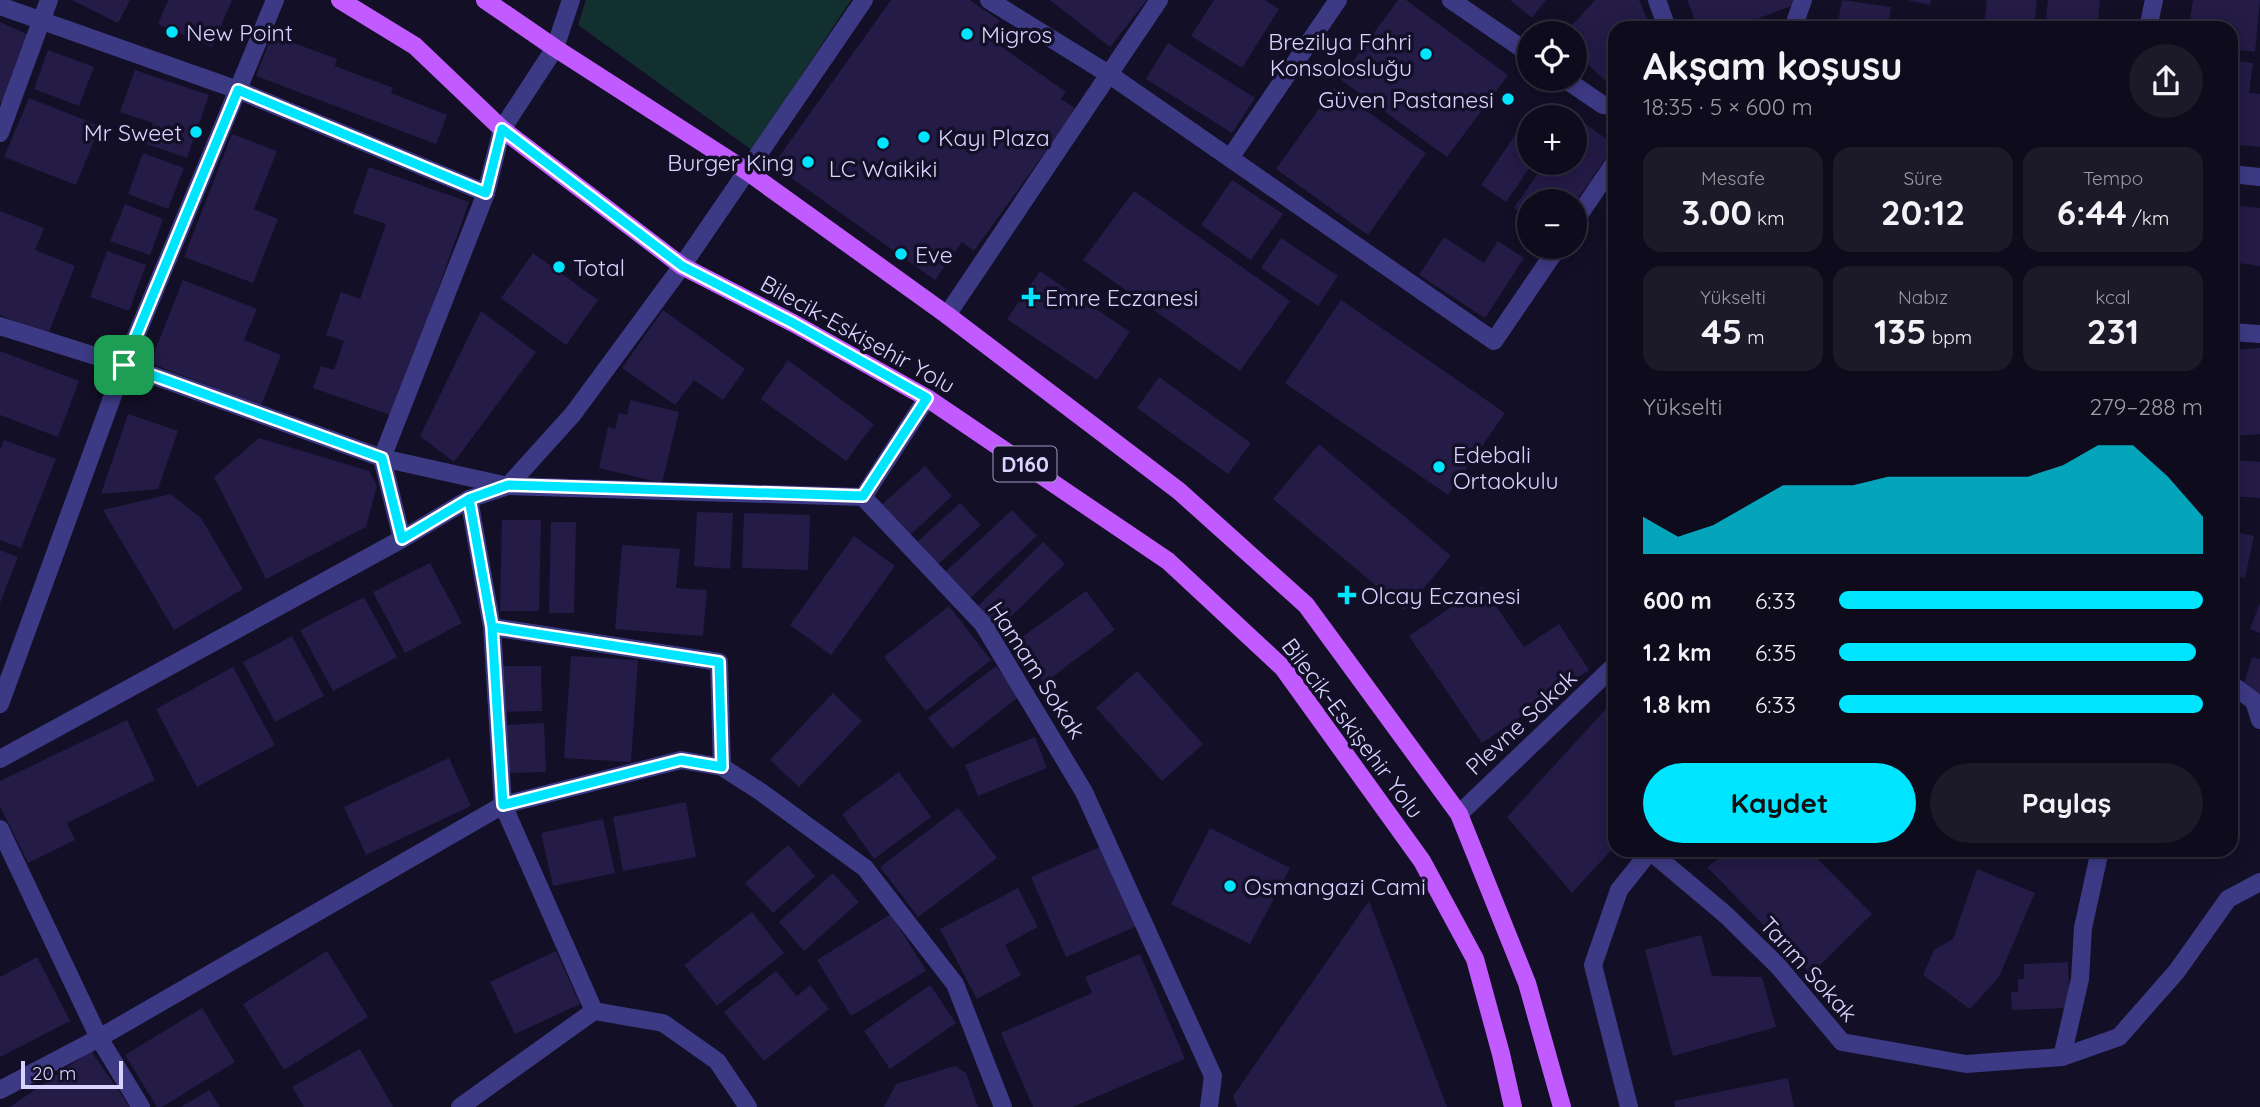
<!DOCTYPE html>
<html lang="tr">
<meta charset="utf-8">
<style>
:root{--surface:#0e0b1c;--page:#1c1929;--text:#f1f3f6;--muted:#9b9ba3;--line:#2e2b3b;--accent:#00e5ff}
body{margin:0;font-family:Quicksand,sans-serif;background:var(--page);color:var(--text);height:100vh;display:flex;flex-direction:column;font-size:26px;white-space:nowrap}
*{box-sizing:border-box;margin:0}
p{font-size:23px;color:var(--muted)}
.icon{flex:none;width:38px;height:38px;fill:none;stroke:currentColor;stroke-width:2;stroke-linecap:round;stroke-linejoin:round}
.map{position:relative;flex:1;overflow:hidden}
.drawer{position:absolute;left:1608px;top:21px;width:630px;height:836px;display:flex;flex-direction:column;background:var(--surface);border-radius:21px;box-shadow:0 4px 18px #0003,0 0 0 2px var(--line)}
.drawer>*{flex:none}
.buttons{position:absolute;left:1517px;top:21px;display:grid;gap:14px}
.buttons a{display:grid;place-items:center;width:70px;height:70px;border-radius:50%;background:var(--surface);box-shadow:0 4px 18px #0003,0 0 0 2px var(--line);font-size:35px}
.scale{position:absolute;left:21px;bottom:18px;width:102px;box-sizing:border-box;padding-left:7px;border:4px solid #d9d4ff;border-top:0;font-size:19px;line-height:24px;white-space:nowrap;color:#d9d4ff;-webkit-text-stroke:5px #130f26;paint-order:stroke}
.pin{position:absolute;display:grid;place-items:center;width:60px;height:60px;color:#fff;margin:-30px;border-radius:14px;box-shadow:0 4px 10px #0006}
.round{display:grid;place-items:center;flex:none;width:74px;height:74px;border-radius:37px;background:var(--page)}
.summary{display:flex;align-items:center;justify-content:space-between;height:119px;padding:0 35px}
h1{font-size:38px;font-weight:700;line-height:52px}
.figures{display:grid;grid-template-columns:repeat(3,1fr);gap:10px;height:119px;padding:7px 35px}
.figures div{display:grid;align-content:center;border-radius:18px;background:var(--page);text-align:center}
.figures b{font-size:35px;font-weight:700}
.figures small{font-size:19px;font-weight:400}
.figures p{font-size:19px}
.chart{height:196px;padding:14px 35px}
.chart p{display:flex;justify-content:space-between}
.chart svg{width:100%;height:126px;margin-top:7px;fill:var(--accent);opacity:.7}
.cta{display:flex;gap:14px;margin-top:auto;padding:14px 35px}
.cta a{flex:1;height:80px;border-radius:42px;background:var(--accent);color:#111;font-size:28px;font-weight:700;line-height:80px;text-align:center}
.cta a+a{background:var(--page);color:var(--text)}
ul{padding:0 35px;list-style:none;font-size:23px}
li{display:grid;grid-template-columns:112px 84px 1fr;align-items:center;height:52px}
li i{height:18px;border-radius:9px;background:var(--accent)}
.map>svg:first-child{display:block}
</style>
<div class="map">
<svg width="2260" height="1107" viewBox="0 0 2260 1107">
<rect width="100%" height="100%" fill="#130f26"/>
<path fill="#12302f" d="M 586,0 L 851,0 L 752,150 L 578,25 Z"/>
<g fill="#241b47">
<path d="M 72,0 L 130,0 L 118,23 Z"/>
<path d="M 168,0 L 232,0 L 212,47 L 158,24 Z"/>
<path d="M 891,0 L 970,0 L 1000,21 L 988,37 L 1066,92 L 1061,99 L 1076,109 L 974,251 L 962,242 L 935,280 L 773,165 Z"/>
<path d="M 1050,0 L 1147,0 L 1110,47 Z"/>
<path d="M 1214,0 L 1265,0 L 1279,9 L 1242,68 L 1191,36 Z"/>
<path d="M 1398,0 L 1406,0 L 1508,75 L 1447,157 L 1340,79 Z"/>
<path d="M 1510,0 L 1546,0 L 1532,18 Z"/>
<path d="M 1595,0 L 1639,0 L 1651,28 L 1615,28 L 1615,89 L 1575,53 L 1575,33 L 1565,33 Z"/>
<path d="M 1687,0 L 1793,0 L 1794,5 L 1757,19 L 1760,28 L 1698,28 Z"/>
<path d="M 1842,0 L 1891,7 L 1888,28 L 1837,28 Z"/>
<path d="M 1907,0 L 1931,0 L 1930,5 Z"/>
<path d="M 1987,0 L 2037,0 L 2034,28 L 1984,25 Z"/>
<path d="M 2048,0 L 2100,0 L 2097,28 L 2045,28 Z"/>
<path d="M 2193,0 L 2260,0 L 2255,52 L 2231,49 L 2231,28 L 2189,28 Z"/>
<path d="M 0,22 L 31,36 L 2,103 L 0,102 Z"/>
<path d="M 272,35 L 337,59 L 335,66 L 393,88 L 391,93 L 447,115 L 436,144 L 256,76 Z"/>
<path d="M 1168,43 L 1255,98 L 1232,133 L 1146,79 Z"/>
<path d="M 48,50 L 94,67 L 79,106 L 34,89 Z"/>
<path d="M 2231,60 L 2253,63 L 2249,93 L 2260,94 L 2260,147 L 2231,144 Z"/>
<path d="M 135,70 L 209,95 L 187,158 L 146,144 L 153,123 L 120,112 Z"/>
<path d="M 1334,88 L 1426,153 L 1368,235 L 1276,169 Z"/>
<path d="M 29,98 L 100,126 L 76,185 L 4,157 Z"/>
<path d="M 1530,113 L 1530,163 L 1533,163 L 1506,202 L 1481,185 Z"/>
<path d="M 1577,118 L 1615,145 L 1576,201 L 1530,201 L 1530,218 L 1514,208 L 1545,163 L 1575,163 Z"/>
<path d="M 232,134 L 277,151 L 254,209 L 278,219 L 253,283 L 184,257 Z"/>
<path d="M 143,153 L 184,168 L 168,209 L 128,194 Z"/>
<path d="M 369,167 L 469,202 L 393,416 L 313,388 L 321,366 L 334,370 L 344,341 L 326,335 L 341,292 L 360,299 L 386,224 L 353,213 Z"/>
<path d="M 1232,180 L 1283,214 L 1251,260 L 1201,225 Z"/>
<path d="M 1134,191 L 1290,301 L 1240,371 L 1083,260 Z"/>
<path d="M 125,204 L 163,219 L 150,255 L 110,241 Z"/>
<path d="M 2231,205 L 2260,208 L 2260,266 L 2231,262 Z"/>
<path d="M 0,211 L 44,228 L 35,250 L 75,266 L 48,334 L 0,315 Z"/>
<path d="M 1444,237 L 1484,263 L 1498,241 L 1524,258 L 1485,318 L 1419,275 Z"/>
<path d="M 1281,238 L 1338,276 L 1318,306 L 1261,268 Z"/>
<path d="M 107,251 L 146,265 L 129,311 L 90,297 Z"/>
<path d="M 533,253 L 598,300 L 566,345 L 501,298 Z"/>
<path d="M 1040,271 L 1130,332 L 1097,380 L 1007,319 Z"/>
<path d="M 183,280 L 257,309 L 244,340 L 281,355 L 261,406 L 150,363 Z"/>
<path d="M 1341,300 L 1505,413 L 1448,495 L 1285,383 Z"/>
<path d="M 663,310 L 745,369 L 723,400 L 694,380 L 675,405 L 622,368 Z"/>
<path d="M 481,311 L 536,352 L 454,462 L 420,436 Z"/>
<path d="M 2260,348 L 2260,434 L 2231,436 L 2231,350 Z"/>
<path d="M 0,351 L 79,381 L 58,437 L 0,415 Z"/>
<path d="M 788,360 L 874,424 L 846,461 L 761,399 Z"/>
<path d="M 1159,377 L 1251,443 L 1228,474 L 1137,408 Z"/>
<path d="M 630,400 L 679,412 L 662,483 L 599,468 L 608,427 L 615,429 L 619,413 L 627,415 Z"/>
<path d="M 128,414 L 178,431 L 158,489 L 101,494 Z"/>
<path d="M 259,438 L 369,471 L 377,486 L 366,527 L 266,579 L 214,477 Z"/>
<path d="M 4,440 L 56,459 L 21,548 L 0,540 L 0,450 Z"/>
<path d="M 1319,444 L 1451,556 L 1405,610 L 1273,499 Z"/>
<path d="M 2231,460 L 2260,462 L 2260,498 L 2231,496 Z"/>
<path d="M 925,466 L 952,496 L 907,538 L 878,508 Z"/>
<path d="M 171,494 L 201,518 L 243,589 L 174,630 L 103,510 Z"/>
<path d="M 960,503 L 981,525 L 936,566 L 915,544 Z"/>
<path d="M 1012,510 L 1037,536 L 968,600 L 943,574 Z"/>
<path d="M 697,512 L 733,513 L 730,569 L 694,566 Z"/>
<path d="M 744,513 L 810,515 L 808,570 L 742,568 Z"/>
<path d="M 502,520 L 541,520 L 539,611 L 500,611 Z"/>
<path d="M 551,522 L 576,522 L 574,613 L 549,613 Z"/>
<path d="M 2231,531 L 2254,536 L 2245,578 L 2231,575 Z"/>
<path d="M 854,536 L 895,566 L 831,655 L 790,625 Z"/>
<path d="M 1043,542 L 1065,564 L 998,629 L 977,607 Z"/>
<path d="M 622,545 L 680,549 L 676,588 L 707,590 L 703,636 L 615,629 Z"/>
<path d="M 0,550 L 18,557 L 0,603 Z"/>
<path d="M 430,563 L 462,623 L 405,653 L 373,592 Z"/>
<path d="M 1482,586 L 1524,647 L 1559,624 L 1589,670 L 1482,743 L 1409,636 Z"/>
<path d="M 1086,591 L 1115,630 L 1044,683 L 1014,643 Z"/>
<path d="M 364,597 L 397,657 L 333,691 L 300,630 Z"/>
<path d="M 2260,603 L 2260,633 L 2250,629 Z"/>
<path d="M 949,606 L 991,660 L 926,711 L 884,657 Z"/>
<path d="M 292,636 L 324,696 L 275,722 L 243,662 Z"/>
<path d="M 571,656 L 638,660 L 631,762 L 564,758 Z"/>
<path d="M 2252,657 L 2260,659 L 2260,695 L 2242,690 Z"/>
<path d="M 503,666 L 541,666 L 542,711 L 503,712 Z"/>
<path d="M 996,666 L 1020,696 L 952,749 L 928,718 Z"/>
<path d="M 233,667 L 275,745 L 197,787 L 156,709 Z"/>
<path d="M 1137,671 L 1203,744 L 1162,781 L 1096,708 Z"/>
<path d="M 833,693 L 862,721 L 799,787 L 770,760 Z"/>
<path d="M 1615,699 L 1615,846 L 1572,893 L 1507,817 Z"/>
<path d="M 127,720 L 155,780 L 67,823 L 75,840 L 28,863 L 0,806 L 0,781 Z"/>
<path d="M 544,723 L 546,772 L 504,773 L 503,725 Z"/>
<path d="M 1035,737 L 1047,768 L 978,796 L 965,765 Z"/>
<path d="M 449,758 L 471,806 L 366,855 L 344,807 Z"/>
<path d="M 899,772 L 931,817 L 874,859 L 842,814 Z"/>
<path d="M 686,802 L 696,857 L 623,871 L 613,817 Z"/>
<path d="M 958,808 L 997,858 L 918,917 L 880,867 Z"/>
<path d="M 603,819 L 615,873 L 553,886 L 541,833 Z"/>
<path d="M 1210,828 L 1290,868 L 1250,944 L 1171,904 Z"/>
<path d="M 788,845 L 815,876 L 773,913 L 745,883 Z"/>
<path d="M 1102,846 L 1137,926 L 1066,957 L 1031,877 Z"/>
<path d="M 1731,850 L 1809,850 L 1872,914 L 1811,974 L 1707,867 Z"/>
<path d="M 2009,850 L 2054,850 L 2054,855 L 2009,853 Z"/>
<path d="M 1977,869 L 2035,893 L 1999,977 L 1970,1009 L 1923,975 L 1934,950 L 1953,939 Z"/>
<path d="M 833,873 L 859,902 L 804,951 L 779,922 Z"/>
<path d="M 1018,888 L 1038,927 L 1005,945 L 1021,975 L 977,999 L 940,929 Z"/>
<path d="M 1369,901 L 1447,1107 L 1237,1107 L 1233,1096 Z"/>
<path d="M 752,912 L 784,953 L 717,1006 L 684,965 Z"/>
<path d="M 891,914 L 926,971 L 851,1016 L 817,960 Z"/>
<path d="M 1701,935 L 1712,976 L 1762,977 L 1776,1027 L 1673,1056 L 1645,950 Z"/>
<path d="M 327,951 L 368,1017 L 284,1070 L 243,1004 Z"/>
<path d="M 556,951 L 580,1004 L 515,1034 L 490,982 Z"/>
<path d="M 1140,954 L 1185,1059 L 1073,1107 L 1033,1107 L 1001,1033 L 1092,993 L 1085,977 Z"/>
<path d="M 37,957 L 70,1021 L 0,1057 L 0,977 Z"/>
<path d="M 2068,962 L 2070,1008 L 2012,1010 L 2011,992 L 2018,992 L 2018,979 L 2024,979 L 2024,964 Z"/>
<path d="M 776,971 L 797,996 L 810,985 L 829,1009 L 764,1061 L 724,1012 Z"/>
<path d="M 930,985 L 956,1023 L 890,1069 L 864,1031 Z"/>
<path d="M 202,1008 L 235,1062 L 162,1107 L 157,1107 L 125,1055 Z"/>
<path d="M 360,1049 L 393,1107 L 304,1107 L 292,1087 Z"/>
<path d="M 91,1051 L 130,1107 L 10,1107 Z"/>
<path d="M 955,1066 L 966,1073 L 978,1107 L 884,1107 L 896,1084 Z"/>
<path d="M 1788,1078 L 1794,1107 L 1675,1107 L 1674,1101 Z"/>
<path d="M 209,1090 L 220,1107 L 181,1107 Z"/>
</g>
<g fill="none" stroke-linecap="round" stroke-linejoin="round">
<g stroke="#3d3a85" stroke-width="18">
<path d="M 989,0 L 1110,75 L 1494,341 L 1558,247"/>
<path d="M 1657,0 L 1667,28"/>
<path d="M 0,6 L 238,90 L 486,193"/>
<path d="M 1793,28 L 1803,0"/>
<path d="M 2148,28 L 2154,0"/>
<path d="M 0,133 L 49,0"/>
<path d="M 1230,158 L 1338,0"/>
<path d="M 1575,221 L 1615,162"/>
<path d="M 947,315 L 1159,0"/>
<path d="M 0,326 L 124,365 L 382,458 L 508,486 L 863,497 L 983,624 L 1084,792 L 1213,1076 L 1209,1107"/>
<path d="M 2231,332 L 2260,334"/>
<path d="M 863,497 L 927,398"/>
<path d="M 469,499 L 492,627 L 503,805 L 594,1011"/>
<path d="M 492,627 L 719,662 L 722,767"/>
<path d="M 0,704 L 124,365 L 275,0"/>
<path d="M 1459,814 L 1615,665"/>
<path d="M 0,829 L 99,1038 L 141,1107"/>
<path d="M 1650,851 L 1726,915 L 1778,966 L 1842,1042 L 1966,1064 L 2062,1057 L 2119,1037 L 2177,971 L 2228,899 L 2260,882"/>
<path d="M 2062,1057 L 2080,979 L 2083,928 L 2100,850"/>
<path d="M 0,1090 L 99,1038 L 503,805 L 681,760 L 722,767 L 761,792 L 865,868 L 955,984 L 1003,1107"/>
<path d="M 460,1107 L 594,1011 L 663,1023 L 717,1061 L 748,1107"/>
<path d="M 1629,1107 L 1593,965 L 1619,890 L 1651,850"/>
</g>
<g stroke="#3d3a85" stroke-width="18">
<path d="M 1451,0 L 1530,54"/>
<path d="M 1565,79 L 1603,105 L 1615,106"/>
<path d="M 2231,174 L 2260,177"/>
<path d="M 402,539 L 382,458 L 486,193 L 502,129 L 555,48 L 571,0"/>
<path d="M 2231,684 L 2254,701 L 2260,720"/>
<path d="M 0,759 L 402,539 L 469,499 L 508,486 L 573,414 L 682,266 L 864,0"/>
</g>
<g stroke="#c25bff" stroke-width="18">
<path d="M 340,0 L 415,46 L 502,129 L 682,266 L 793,323 L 927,398 L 1168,561 L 1283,668 L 1422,861 L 1475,959 L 1501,1054 L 1513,1107"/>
<path d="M 485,0 L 555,48 L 748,172 L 947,315 L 1179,491 L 1306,605 L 1459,814 L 1527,983 L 1562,1107"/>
</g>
</g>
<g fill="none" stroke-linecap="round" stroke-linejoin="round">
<g stroke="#fff" stroke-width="14">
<path id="route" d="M 124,365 L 382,458 L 402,539 L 469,499 L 492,627 L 503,805 L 681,760 L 722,767 L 719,662 L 492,627 L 469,499 L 508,485 L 863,496 L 927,398 L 793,323 L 682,266 L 502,129 L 486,193 L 238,90 L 124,365"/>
</g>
<use href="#route" stroke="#00e5ff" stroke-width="9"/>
</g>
<g fill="#00e5ff" stroke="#130f26" stroke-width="2.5">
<circle cx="172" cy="32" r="7"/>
<circle cx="967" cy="34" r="7"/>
<circle cx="1426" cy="54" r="7"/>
<circle cx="1508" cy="99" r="7"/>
<circle cx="196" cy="132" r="7"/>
<circle cx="924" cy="137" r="7"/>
<circle cx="883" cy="143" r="7"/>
<circle cx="808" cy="162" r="7"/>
<circle cx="901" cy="254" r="7"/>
<circle cx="559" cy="267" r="7"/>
<path d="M1027.5 286.5h7v7h7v7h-7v7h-7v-7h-7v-7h7z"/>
<circle cx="1439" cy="467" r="7"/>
<path d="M1343.5 584.5h7v7h7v7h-7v7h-7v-7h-7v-7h7z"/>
<circle cx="1230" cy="886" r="7"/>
</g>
<g text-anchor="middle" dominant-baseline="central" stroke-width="7" stroke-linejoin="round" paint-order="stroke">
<rect fill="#130f26" stroke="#9e99be" stroke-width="2" x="993.5" y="446.5" width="63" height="35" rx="5"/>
<g font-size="21" font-weight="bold" fill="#d9d4ff">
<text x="1025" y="464">D160</text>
</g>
<g font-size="23" fill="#d9d4ff" stroke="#130f26" text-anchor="start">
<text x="186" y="32">New Point</text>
<text x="981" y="34">Migros</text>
<text x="1412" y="41" text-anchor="end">Brezilya Fahri<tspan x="1412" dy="26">Konsolosluğu</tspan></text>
<text x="1494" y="99" text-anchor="end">Güven Pastanesi</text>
<text x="182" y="132" text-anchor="end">Mr Sweet</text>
<text x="938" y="137">Kayı Plaza</text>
<text x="794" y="162" text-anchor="end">Burger King</text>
<text x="883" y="168" text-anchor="middle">LC Waikiki</text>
<text x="915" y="254">Eve</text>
<text x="573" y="267">Total</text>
<text x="1045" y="297">Emre Eczanesi</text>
<text x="1453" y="454">Edebali<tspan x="1453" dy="26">Ortaokulu</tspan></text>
<text x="1361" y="595">Olcay Eczanesi</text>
<text x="1244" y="886">Osmangazi Cami</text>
</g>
<g font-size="23" fill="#d9d4ff" stroke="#130f26">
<text transform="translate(858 334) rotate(29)">Bilecik-Eskişehir Yolu</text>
<text transform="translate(1037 670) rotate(57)">Hamam Sokak</text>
<text transform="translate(1521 722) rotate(-43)">Plevne Sokak</text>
<text transform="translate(1353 728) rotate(53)">Bilecik-Eskişehir Yolu</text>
<text transform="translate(1809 969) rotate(48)">Tarım Sokak</text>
</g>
</g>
</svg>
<div class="buttons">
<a><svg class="icon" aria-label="locate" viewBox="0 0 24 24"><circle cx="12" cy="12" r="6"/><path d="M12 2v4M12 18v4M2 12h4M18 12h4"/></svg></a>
<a>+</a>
<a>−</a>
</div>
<div class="scale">20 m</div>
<div class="pin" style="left:124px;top:365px;background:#1e9e55"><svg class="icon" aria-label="arrive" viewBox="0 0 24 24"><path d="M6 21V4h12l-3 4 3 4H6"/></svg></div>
<section class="drawer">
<div class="summary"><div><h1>Akşam koşusu</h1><p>18:35 · 5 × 600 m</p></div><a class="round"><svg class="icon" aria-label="share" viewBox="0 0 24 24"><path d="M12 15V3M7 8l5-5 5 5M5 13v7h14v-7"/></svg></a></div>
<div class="figures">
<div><p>Mesafe</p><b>3.00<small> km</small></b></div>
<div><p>Süre</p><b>20:12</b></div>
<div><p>Tempo</p><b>6:44<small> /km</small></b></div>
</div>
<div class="figures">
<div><p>Yükselti</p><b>45<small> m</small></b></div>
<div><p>Nabız</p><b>135<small> bpm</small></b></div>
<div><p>kcal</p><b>231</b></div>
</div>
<div class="chart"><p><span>Yükselti</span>279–288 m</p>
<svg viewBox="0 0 160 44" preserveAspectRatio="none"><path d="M0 44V31L10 38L20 34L30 27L40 20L50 20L60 20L70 17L80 17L90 17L100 17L110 17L120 13L130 6L140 6L150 17L160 31V44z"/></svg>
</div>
<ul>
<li><b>600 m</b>6:33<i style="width:100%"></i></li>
<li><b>1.2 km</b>6:35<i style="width:98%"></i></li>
<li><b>1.8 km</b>6:33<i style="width:100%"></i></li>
</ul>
<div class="cta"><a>Kaydet</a><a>Paylaş</a></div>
</section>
</div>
